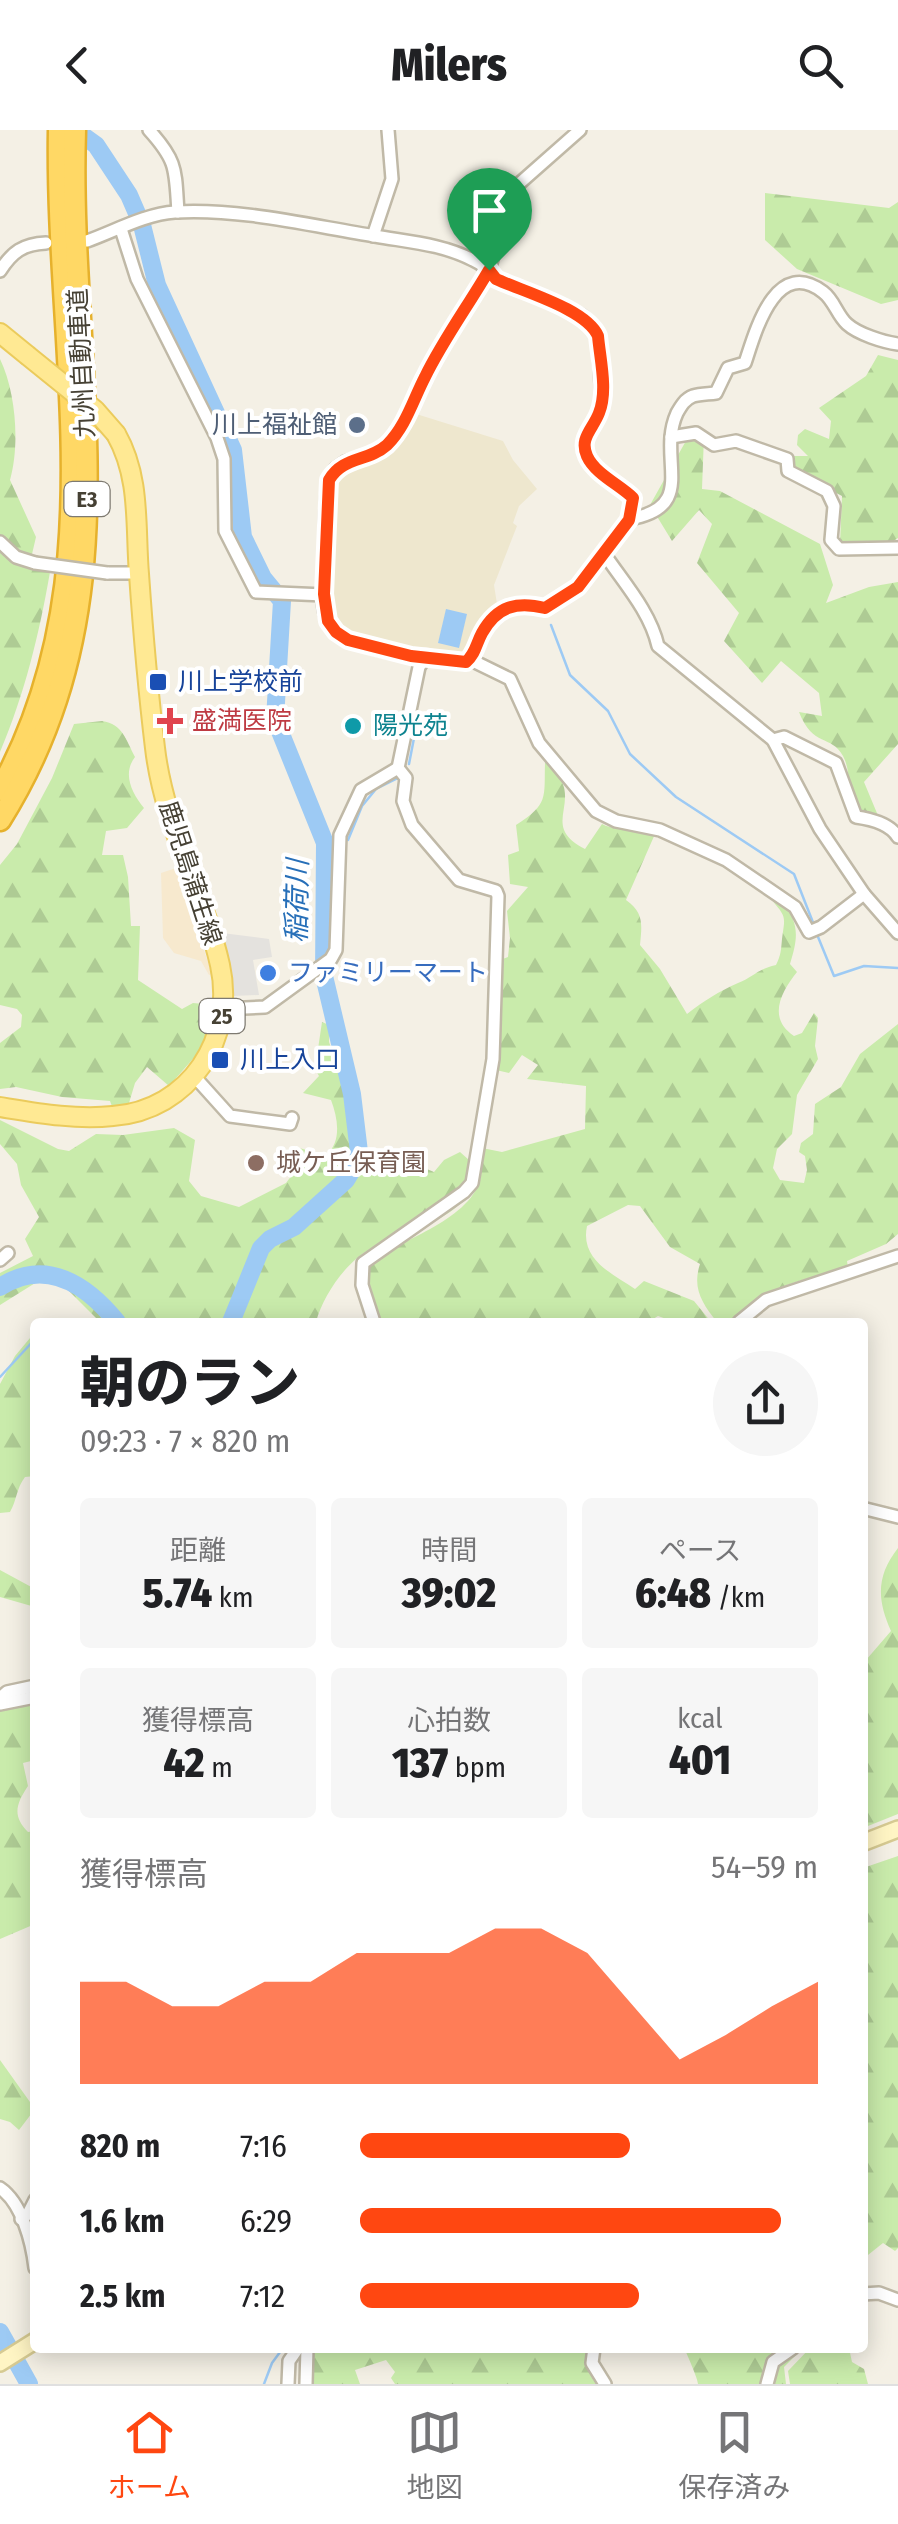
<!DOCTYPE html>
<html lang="ja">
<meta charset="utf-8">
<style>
:root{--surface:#fff;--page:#f6f6f6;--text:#202124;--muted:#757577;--line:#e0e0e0;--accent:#ff4711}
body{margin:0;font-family:"Fira Sans Condensed","Noto Sans JP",sans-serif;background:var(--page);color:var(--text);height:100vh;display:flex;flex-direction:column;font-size:38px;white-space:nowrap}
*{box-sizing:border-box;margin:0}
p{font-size:32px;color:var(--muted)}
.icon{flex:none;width:55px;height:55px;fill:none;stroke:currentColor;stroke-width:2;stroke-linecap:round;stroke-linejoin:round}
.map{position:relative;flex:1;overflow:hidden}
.details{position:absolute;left:30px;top:1188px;width:838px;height:1035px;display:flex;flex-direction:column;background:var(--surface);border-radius:10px;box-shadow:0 5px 25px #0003}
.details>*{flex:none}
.pin{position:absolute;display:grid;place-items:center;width:85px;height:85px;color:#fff;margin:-102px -42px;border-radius:50% 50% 50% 0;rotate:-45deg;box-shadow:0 0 10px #0007}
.pin .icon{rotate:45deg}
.round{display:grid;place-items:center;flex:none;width:105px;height:105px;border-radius:52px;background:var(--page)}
.headline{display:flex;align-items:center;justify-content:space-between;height:170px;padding:0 50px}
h1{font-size:55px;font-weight:800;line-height:75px}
.metrics{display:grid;grid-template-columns:repeat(3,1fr);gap:15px;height:170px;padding:10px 50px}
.metrics div{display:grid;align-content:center;border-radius:10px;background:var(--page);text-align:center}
.metrics b{font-size:42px;font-weight:800}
.metrics small{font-size:28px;font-weight:400}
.metrics p{font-size:28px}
.chart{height:280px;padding:20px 50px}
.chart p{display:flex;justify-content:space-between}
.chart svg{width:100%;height:180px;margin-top:10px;fill:var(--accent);opacity:.7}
ul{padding:0 50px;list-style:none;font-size:32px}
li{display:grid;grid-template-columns:160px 120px 1fr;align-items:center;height:75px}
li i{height:25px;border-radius:12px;background:var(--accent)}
header{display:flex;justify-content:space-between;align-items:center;height:130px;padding:0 50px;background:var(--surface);font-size:45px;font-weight:800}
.tab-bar{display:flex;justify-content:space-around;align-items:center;height:140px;border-top:2px solid var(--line);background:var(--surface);font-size:28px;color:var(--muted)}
.tab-bar a{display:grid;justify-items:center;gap:5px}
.tab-bar .current{color:var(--accent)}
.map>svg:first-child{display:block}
</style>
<header><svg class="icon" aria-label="back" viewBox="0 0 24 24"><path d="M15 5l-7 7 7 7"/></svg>Milers<svg class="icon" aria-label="search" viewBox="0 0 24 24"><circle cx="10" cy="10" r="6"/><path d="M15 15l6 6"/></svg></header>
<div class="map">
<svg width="898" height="2254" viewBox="0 0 898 2254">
<defs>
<pattern id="forest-firs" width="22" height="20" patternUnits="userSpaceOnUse" patternTransform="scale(2.5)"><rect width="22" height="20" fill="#c9ebab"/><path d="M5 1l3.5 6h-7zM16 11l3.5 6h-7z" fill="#aecb94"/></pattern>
</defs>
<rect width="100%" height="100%" fill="#f4f0e5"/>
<path fill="#f7e9ce" d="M 176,738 L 212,844 L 209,845 L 201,831 L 174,823 L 163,808 L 161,743 Z"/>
<path fill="#eee7ce" d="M 413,283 L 503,311 L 513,330 L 537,359 L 519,376 L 513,393 L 517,396 L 494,455 L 497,474 L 481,491 L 463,522 L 455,524 L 426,517 L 403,518 L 354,506 L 339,497 L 331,486 L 333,350 L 339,341 L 385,323 Z"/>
<g fill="url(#forest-firs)">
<path d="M 765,63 L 889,78 L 898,72 L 898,170 L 881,174 L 797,139 L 765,110 Z"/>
<path d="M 878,225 L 898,230 L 898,408 L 886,416 L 840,414 L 842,366 L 796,342 L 790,333 L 794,326 L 808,326 L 797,315 L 798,305 L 805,299 L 829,309 L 831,291 L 819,278 L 866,246 Z"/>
<path d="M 0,229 C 16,262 20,315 10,350 L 36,407 L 29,437 L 50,442 C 39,505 25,563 0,622 Z"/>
<path d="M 704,306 L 702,359 L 720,361 L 820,414 L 833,455 L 826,473 L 869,457 L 898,452 L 898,614 L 864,652 L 879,688 L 856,681 C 846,664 852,642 843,626 C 831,604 813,618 799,582 L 822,586 L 819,563 L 781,531 L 762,553 L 724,511 L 739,483 L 697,433 L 712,394 L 699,380 L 672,411 L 650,375 L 687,309 Z"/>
<path d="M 102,591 C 123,594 126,610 135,627 C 122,644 132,663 144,678 L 127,698 L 106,701 L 102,725 L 123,725 L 128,747 L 131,796 L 140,796 L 138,850 L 182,879 L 193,873 L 215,875 L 204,894 L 206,914 L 169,956 L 147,937 L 135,953 L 129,973 L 113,979 L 110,971 L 62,967 L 16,957 L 0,959 L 0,913 L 21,897 L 22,885 L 17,879 L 0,875 L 0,735 L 17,714 L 52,648 L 74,594 Z"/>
<path d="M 545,632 C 550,638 558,645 562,652 C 574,678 544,698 585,719 L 602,694 C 620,704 628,688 655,704 L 626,770 C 644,783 642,794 640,815 L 660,839 L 687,884 C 705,870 718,862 738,853 C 754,847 757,839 776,835 C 781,825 781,820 782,809 C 785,786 787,788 771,769 L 782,771 C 800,794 798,808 790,834 L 797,842 C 781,862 767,888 794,906 L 802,903 L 814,883 L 818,888 L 815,916 L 818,929 L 797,965 L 792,1004 L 777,1019 L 773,1038 L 780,1050 L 804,1053 L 807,1040 L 805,1026 L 799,1022 L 801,1013 L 813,1004 L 815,974 L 841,957 L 860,924 L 898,894 L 898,1104 L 886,1114 L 847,1131 L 848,1138 C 805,1149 760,1157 731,1192 L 717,1192 C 702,1173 692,1158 700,1134 L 670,1117 L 640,1076 L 628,1075 L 587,1096 C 580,1129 611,1143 635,1159 L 644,1151 L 694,1171 L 711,1192 L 675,1192 L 658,1186 L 648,1192 L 379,1192 C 373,1172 364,1153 370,1132 C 402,1109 473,1089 481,1046 C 482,1035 473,1027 472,1016 L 502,1022 L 585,999 L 586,956 L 527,949 L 538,935 L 522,925 L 509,943 L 496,940 L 492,833 L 508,827 L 510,808 L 507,781 L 528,757 L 510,754 L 508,725 L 519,721 L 516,695 C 549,674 544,668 545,632 Z"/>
<path d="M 322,892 L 329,895 L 329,912 L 337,934 L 357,959 L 363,998 L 361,1036 L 422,1037 L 434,1042 L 444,1030 L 460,1022 L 469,1030 L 476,1049 C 460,1094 407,1097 370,1119 C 345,1133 323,1166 316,1192 L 100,1192 L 62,1154 L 40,1150 L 0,1175 L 0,1143 L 33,1126 L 25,1109 L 39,1087 L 21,1055 L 17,1034 L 0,1014 L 0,990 L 58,1019 L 69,1021 L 96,1004 L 123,1005 L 174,998 L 195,1010 L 189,1051 L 201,1066 L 239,1077 L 286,1053 L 298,1037 L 293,1016 L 326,1026 C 342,1011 338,989 331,970 L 303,963 L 319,946 L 315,939 Z"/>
<path d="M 35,1202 L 35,1346 L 25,1347 C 16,1359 17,1370 10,1382 L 0,1383 L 0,1254 L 15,1226 Z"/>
<path d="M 898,1418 L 898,1684 L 863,1698 L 863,1599 L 868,1597 L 866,1530 L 891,1501 C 877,1470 876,1446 898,1418 Z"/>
<path d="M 0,1440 L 35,1459 L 35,1477 L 0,1467 Z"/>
<path d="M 35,1561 L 35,1630 L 23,1633 L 28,1656 C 16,1674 12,1686 28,1702 L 35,1701 L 35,1794 L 0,1809 L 0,1574 Z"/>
<path d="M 898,1726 L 898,2118 L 895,2121 L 883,2113 L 863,2129 L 863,1738 Z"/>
<path d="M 0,1930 L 35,1979 L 19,2000 L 10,1992 L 0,1989 Z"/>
<path d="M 311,2218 L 591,2218 L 599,2239 L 610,2254 L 395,2254 L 391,2248 L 395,2242 L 386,2230 L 355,2240 L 360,2254 L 312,2254 Z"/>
<path d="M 684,2218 L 803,2218 L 784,2237 L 786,2254 L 698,2254 C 698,2249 687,2224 684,2218 Z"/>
<path d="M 810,2218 L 849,2218 L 852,2232 L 864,2239 L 868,2254 L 790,2254 L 788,2241 Z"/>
</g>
<path fill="#e4e2de" d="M 222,803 L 269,809 L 272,827 L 253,830 L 259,865 L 233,866 L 231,842 Z"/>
<path fill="#9dcaf4" d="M 446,479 L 467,484 L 459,518 L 438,513 Z"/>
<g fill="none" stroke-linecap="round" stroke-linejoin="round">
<g stroke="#9dcaf4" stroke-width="2.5">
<path d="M 551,495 L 570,545 L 608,581 L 630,624 L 676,667 L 794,744 L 814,795"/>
<path d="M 409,634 L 415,603"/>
<path d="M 348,710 L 362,676 L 376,659 L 398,648"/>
<path d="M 325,725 L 333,720"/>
<path d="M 816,802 L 834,846 L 864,836 L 898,838"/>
<path d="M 0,1247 L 35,1209"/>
<path d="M 0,2052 L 17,2067"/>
<path d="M 264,2254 L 272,2233 L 283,2218"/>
</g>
<g stroke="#9dcaf4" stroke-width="18">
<path d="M 75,0 L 96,15 L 129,65 L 142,95 L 157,155 L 233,320 L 243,407 L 263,448 L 282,471 L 275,589 L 325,713 L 324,846 L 352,964 L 359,1022 L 357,1032 L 346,1050 L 294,1097 L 270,1109 L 261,1118 L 231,1192"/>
<path d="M 0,1157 C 46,1127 87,1155 117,1192"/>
<path d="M 0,2202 L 29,2254"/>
</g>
<g stroke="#c0b9a7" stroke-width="16">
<g id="minor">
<path d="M 149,0 C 178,32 175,40 178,82"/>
<path d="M 121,99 L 137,149 L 217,308 L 224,329 L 225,401 L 256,462 L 324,465"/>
<path d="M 373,106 L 392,49 L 388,0"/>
<path d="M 87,111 C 115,101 145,84 175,82 C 240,78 312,96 375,106 C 409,112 442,114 473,130 C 482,134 490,141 496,149 L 581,185 L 594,197 L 598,206 L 602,269 L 599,283 L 584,312 L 586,320 L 594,336 L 633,368 L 629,389 L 578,457 L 545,478 C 517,471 497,477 482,503 C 476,514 476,524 466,532 C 434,528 343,523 328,491 C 319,474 324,447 325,428 C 326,402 324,375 329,350 L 335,339 L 345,332 L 372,324 L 386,316 L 394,306 L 410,282 L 423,249 L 448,206 L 489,140 L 512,60 L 580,0"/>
<path d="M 0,141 C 12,122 23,114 46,113"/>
<path d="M 671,307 L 696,303 L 714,315 L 736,311 L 787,329 L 788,341 L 827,361 L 834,376 L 831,410 L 839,419 L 898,418"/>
<path d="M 629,389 C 700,377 656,329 677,283 C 681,276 685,269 693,266 C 700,264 709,264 716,263 L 728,238 L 745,233 C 755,203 775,126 823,162 C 834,170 837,185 847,194 C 858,204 883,212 898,214"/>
<path d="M 0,412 L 16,427 L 35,433"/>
<path d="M 603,422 C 623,452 650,481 658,516 L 773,610 L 820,699 L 864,764 L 898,803"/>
<path d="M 107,443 L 138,443"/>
<path d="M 471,530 L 510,549 L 539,613 L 596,681 L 616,691 L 660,700 L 726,730 L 795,777 L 809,802 L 821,797 L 864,764"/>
<path d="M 773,610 L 784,607 L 836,633 L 856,687 C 871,689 890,694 898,707"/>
<path d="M 223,879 L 265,877 L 331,829 L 336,820 L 340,705 L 361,660 L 398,638"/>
<path d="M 194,946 L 230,986 L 290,994 L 292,988"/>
<path d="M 0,1130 L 8,1123"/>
<path d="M 374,1192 L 362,1155 L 363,1133 L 464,1062 L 472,1053 L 493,929 L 498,766 L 496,761 L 459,750 L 412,695 L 403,671 L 406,648 L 398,638 L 419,537 L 425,528"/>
<path d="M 739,1192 L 766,1170 L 898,1126"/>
<path d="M 862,1378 L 898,1387"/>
<path d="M 0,1568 L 7,1562 L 35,1556"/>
<path d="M 0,1574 L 35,1567"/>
<path d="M 0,2058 C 22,2073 32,2112 35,2138"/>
<path d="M 21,2089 L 28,2084 L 35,2070"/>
<path d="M 862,2164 L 879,2163 L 898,2170"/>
<path d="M 594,2218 L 592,2233 L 605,2254"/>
<path d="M 288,2254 L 289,2231 L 298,2218"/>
<path d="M 306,2254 L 307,2218"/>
<path d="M 767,2254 L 773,2232 L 793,2218"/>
</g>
</g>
<g stroke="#d6ca92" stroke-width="20">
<g id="secondary">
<path d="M 862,1713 L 898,1699"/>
<path d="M 0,2233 L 35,2211"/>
</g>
</g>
<g stroke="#ebcb5c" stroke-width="22">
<g id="primary">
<path d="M 0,203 L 27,225"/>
<path d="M 0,977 C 37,983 75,990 113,986 C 190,980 236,908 220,835 C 203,760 164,696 155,618 C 148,560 143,502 139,444 C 135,396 141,348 116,304"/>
</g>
</g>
<g stroke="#e6b12c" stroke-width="25">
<g id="motorway">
<path d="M 0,660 C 117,451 55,226 59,0"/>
<path d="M 0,690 C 139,468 67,242 75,0"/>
</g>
</g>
<use href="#minor" stroke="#fff" stroke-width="11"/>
<use href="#secondary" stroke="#fff5c4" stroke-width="15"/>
<use href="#primary" stroke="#ffe993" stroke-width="18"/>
<use href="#motorway" stroke="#ffd865" stroke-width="20"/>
<g stroke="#c0b9a7" stroke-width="16" stroke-linecap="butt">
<path id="minor-bridge" d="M 35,433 L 107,443"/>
</g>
<g stroke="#ebcb5c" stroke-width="22" stroke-linecap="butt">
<path id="primary-bridge" d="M 27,225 L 95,280 L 116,304"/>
</g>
<use href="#minor-bridge" stroke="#fff" stroke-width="11"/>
<use href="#primary-bridge" stroke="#ffe993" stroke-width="18"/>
</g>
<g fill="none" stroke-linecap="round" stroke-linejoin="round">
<g stroke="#fff" stroke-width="20">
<path id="route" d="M 489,140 L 496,149 C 524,162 586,179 598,206 C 600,229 608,261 599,283 C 593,299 579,308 587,326 C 595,344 620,355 633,368 L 629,390 L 578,457 L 545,478 C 517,471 497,476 482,503 C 476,514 476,523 466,532 L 411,526 L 348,510 L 336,502 L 328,491 L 324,464 L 329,350 C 343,326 368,332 387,315 C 406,296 413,270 425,247 C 443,210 468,176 489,140 Z"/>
</g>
<use href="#route" stroke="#ff4711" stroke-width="12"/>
</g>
<circle fill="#5c6f8a" stroke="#fff" stroke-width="4" cx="357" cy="295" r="10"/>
<g fill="#1a4fb4" stroke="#fff" stroke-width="4">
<rect x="148" y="542" width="20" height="20" rx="5"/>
<rect x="210" y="920" width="20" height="20" rx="5"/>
</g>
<path fill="#e0444e" stroke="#fff" stroke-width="4" d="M165 576h10v10h10v10h-10v10h-10v-10h-10v-10h10z"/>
<circle fill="#0f9aa8" stroke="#fff" stroke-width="4" cx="353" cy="596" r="10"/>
<circle fill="#3f7fe0" stroke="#fff" stroke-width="4" cx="268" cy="843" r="10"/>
<circle fill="#8d6e63" stroke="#fff" stroke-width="4" cx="256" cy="1033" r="10"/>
<g text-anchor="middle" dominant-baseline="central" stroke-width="8" stroke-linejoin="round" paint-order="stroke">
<g fill="#fff" stroke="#7e7a71" stroke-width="2.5">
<rect x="64.5" y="352" width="45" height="34" rx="8"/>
<rect x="199.5" y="869" width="45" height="34" rx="8"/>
</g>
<g font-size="22" font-weight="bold" fill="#464134">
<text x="87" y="369">E3</text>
<text x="222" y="886">25</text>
</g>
<g font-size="25" fill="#464134" stroke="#fff">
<text transform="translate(82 233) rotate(-93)">九州自動車道</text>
<text transform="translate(190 743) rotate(72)">鹿児島蒲生線</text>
</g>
<g font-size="25" fill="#4e5e75" stroke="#fff" text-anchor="end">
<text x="337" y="295">川上福祉館</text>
</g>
<g font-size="25" fill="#164399" stroke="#fff" text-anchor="start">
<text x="178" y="552">川上学校前</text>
<text x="240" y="930">川上入口</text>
</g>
<g font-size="25" fill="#be3a42" stroke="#fff" text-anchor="start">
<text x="192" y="591">盛満医院</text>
</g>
<g font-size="25" fill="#0d838f" stroke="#fff" text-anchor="start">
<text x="373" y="596">陽光苑</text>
</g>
<g font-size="25" fill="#366cbe" stroke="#fff" text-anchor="start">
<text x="288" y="843">ファミリーマート</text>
</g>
<g font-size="25" fill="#785e54" stroke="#fff" text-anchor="start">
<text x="276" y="1033">城ケ丘保育園</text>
</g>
<g font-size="28" font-style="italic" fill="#276fb8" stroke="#fff">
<text transform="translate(297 771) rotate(-89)">稲荷川</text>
</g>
</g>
</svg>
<div class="pin" style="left:489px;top:140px;background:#1e9e55"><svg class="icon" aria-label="arrive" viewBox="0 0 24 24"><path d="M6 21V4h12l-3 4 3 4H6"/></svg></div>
<section class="details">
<div class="headline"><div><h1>朝のラン</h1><p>09:23 · 7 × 820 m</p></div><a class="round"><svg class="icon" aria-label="share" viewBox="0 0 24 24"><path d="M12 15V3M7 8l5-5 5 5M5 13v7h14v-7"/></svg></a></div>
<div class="metrics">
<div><p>距離</p><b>5.74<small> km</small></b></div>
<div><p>時間</p><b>39:02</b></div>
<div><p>ペース</p><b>6:48<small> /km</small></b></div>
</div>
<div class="metrics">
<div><p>獲得標高</p><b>42<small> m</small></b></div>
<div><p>心拍数</p><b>137<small> bpm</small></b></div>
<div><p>kcal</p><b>401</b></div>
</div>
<div class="chart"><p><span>獲得標高</span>54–59 m</p>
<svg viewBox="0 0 160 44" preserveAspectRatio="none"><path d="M0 44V19L10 19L20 25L30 25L40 19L50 19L60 12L70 12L80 12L90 6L100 6L110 12L120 25L130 38L140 32L150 25L160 19V44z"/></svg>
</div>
<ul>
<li><b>820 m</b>7:16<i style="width:59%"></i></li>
<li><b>1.6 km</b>6:29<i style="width:92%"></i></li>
<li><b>2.5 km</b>7:12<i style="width:61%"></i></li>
</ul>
</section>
</div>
<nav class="tab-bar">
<a class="current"><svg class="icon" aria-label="home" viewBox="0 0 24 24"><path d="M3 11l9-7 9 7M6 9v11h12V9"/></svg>ホーム</a>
<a><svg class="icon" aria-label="map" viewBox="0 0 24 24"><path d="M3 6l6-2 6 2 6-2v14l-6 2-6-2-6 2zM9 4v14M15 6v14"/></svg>地図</a>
<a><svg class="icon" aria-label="saved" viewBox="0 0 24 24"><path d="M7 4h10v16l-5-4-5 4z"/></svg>保存済み</a>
</nav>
